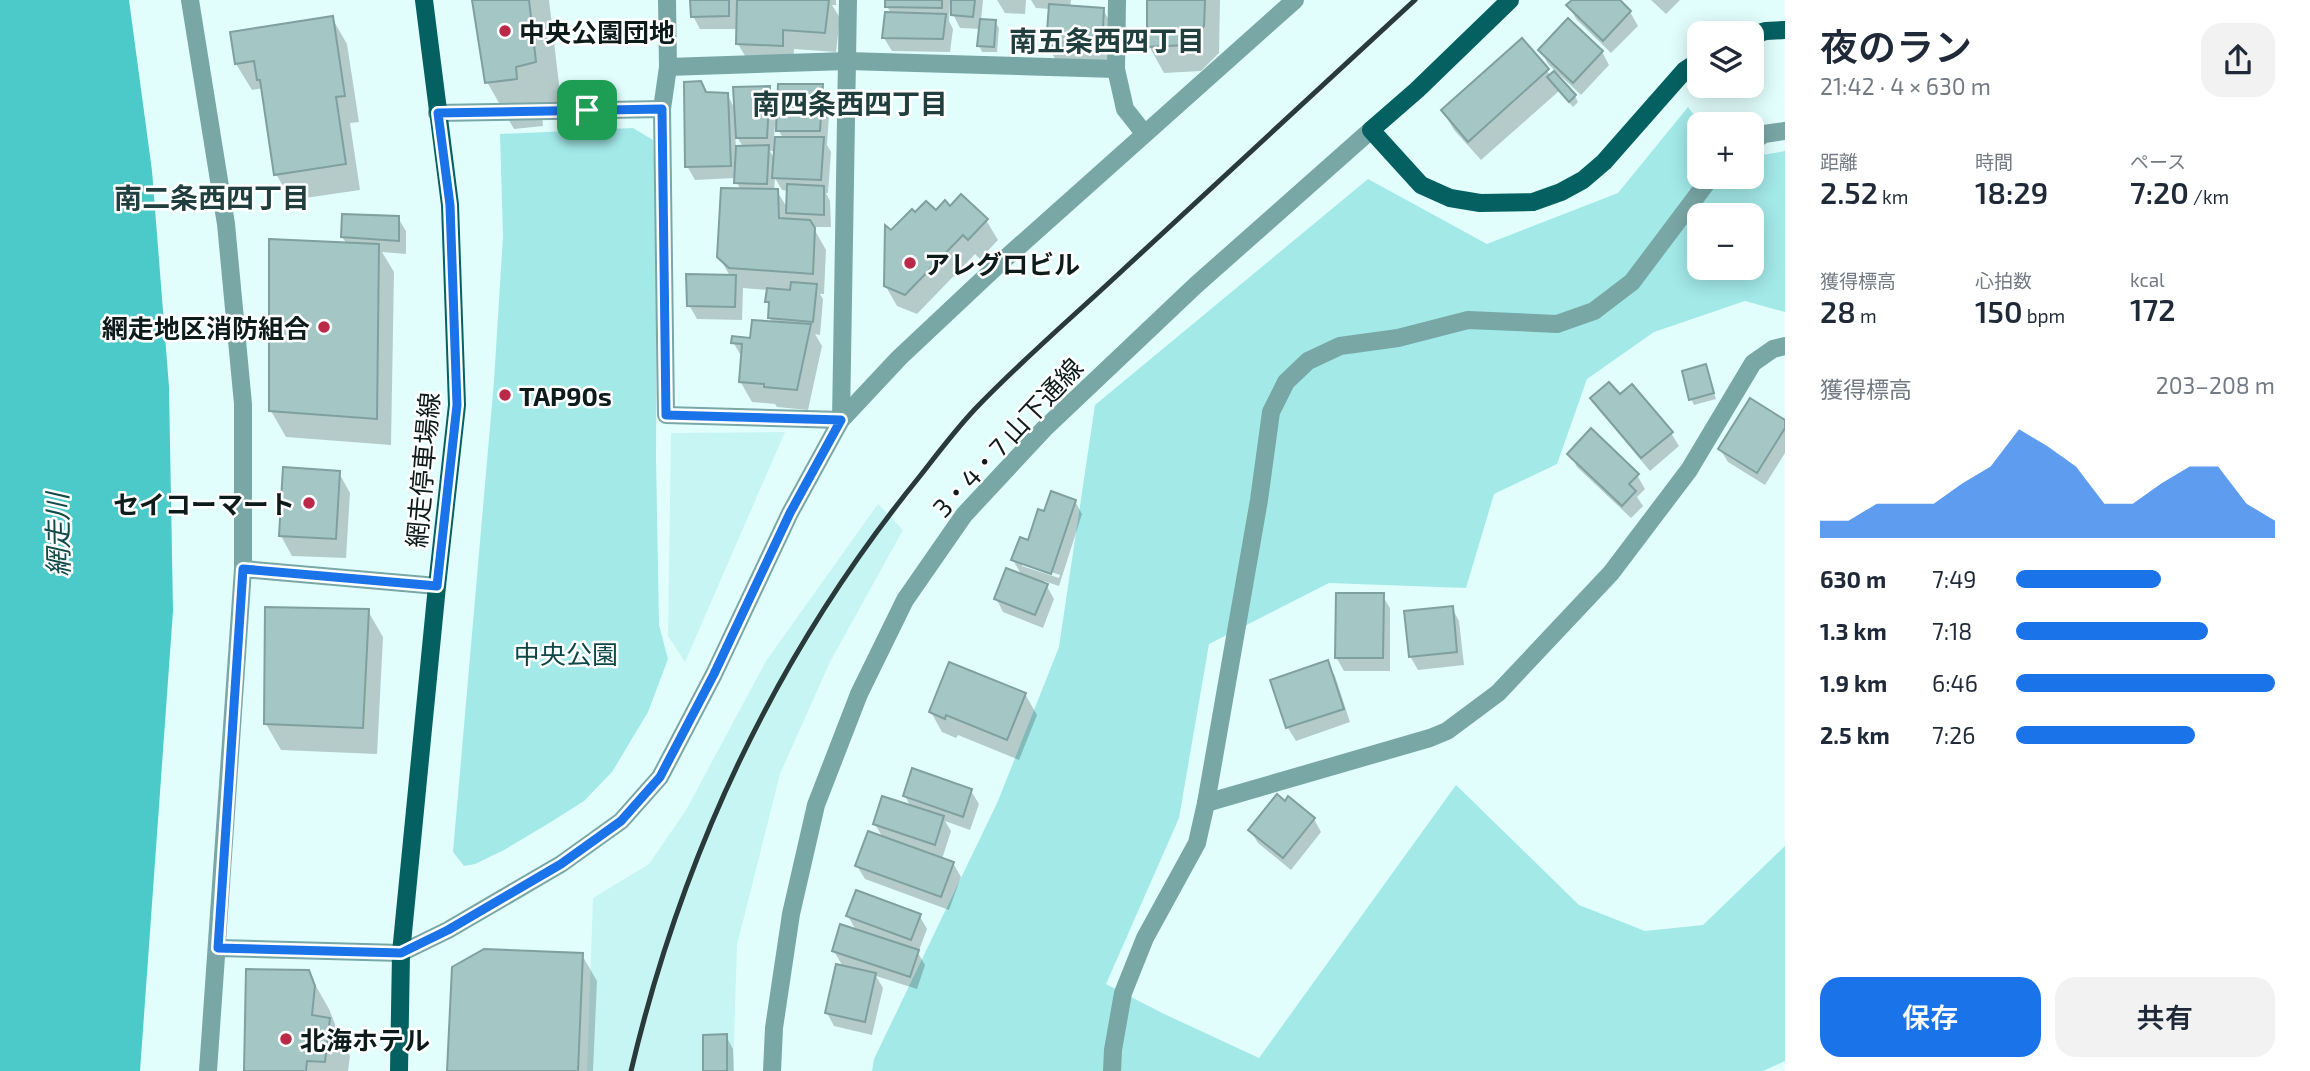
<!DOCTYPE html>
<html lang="ja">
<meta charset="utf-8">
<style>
:root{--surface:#fff;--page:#f2f2f3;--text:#1f2937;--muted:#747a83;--accent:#1a73e8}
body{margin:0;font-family:"Exo 2","Noto Sans JP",sans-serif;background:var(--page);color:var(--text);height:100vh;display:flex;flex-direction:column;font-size:26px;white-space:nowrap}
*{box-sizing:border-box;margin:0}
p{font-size:23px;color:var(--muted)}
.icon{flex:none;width:38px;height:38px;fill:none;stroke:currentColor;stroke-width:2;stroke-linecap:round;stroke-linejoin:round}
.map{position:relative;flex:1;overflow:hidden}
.panel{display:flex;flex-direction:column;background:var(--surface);width:525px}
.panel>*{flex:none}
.controls{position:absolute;left:1687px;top:21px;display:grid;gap:14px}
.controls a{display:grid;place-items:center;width:77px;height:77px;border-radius:14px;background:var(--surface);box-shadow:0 4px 18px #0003;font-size:35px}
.pin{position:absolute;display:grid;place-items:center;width:60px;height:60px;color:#fff;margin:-30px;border-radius:14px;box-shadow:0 4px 10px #0006}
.round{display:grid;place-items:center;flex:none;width:74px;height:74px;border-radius:21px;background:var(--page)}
.head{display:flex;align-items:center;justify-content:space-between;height:119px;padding:0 35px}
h1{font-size:38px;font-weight:600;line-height:52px}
.stats{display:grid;grid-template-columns:repeat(3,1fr);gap:10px;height:119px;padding:7px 35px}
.stats div{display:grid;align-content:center}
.stats b{font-size:30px;font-weight:600}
.stats small{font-size:19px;font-weight:400}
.stats p{font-size:19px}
.chart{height:196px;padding:14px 35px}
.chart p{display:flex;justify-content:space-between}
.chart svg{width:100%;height:126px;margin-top:7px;fill:var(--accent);opacity:.7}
.action{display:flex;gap:14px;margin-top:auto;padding:14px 35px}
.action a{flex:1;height:80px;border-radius:21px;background:var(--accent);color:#fff;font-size:28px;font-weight:600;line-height:80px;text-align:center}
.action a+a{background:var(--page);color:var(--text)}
ul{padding:0 35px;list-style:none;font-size:23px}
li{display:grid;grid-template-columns:112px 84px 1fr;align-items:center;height:52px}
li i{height:18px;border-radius:9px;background:var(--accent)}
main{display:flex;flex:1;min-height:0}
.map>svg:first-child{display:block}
</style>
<main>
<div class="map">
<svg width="1785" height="1071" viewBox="0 0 1785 1071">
<rect width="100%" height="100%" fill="#e1fefd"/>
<g fill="#c7f5f4">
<path d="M 785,432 L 685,662 L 668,636 L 671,433 Z"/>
<path d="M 878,504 L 903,530 L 830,662 L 780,774 L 737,945 L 733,1071 L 587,1071 L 593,898 L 649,864 L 686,810 L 766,661 Z"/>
</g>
<g fill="#a2e9e8" fill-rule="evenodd">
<path d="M 1688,107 L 1701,124 L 1699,177 L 1752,177 L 1752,157 L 1785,151 L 1785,312 L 1745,301 L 1654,332 L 1587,379 L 1557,464 L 1494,494 L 1466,588 L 1329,583 L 1209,644 L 1179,818 L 1106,984 L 1162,1013 L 1259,1058 L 1456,785 L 1579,905 L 1645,931 L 1703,925 L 1785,846 L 1785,1061 L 1763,1071 L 872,1071 L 874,1059 L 998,801 L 1059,647 L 1095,405 L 1368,179 L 1487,244 L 1618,193 ZM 1699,215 L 1752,215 L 1752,268 L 1699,268 Z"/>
<path d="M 633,128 L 653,140 L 657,207 L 656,458 L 659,625 L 668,659 L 648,712 L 612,772 L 584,801 L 546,825 L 504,850 L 475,864 L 464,866 L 453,852 L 494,381 L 503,236 L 500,134 Z"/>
</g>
<path fill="#4bcac9" d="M 0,0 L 129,0 L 152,171 L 169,387 L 173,611 L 140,1071 L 0,1071 Z"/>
<g fill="#0003" fill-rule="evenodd">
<path d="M 474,0 L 549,0 L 562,109 L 542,114 L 543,126 L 514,129 L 487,82 Z"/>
<path d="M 692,0 L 736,0 L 739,5 L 739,0 L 836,0 L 836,5 L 832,5 L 840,18 L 836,52 L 794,49 L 793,66 L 750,64 L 738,44 L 738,29 L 700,29 L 693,16 Z"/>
<path d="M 887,0 L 983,0 L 981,21 L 995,22 L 999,28 L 997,52 L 982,52 L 979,45 L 980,29 L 960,28 L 953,14 L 953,4 L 950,4 L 949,21 L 953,29 L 950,52 L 892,51 L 884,38 L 891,14 L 887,6 Z"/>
<path d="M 997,0 L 1026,0 L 1025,14 L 1005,13 Z"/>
<path d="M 1031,0 L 1071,0 L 1070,8 L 1103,10 L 1111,23 L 1109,61 L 1055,59 L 1048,45 L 1050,9 L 1036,8 Z"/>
<path d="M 1149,0 L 1220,0 L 1219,53 L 1201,71 L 1164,73 L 1149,46 Z"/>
<path d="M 1574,0 L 1617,0 L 1630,12 L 1638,26 L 1611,53 L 1576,19 L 1569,6 Z"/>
<path d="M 1651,0 L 1680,0 L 1666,14 Z"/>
<path d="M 332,18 L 347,44 L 359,122 L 350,123 L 360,190 L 291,200 L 276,174 L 263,88 L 252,90 L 236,64 Z"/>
<path d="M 1522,40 L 1551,76 L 1575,96 L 1578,102 L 1573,107 L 1559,91 L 1481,160 L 1454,130 L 1443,110 Z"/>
<path d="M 1541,51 L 1602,52 L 1609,65 L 1581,95 L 1548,64 Z"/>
<path d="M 822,86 L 830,99 L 827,145 L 831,152 L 828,193 L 826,193 L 830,201 L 831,227 L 813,227 L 826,250 L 824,294 L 820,294 L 823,299 L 820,335 L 815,334 L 822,346 L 808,410 L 777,407 L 775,404 L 752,402 L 740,381 L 743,359 L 733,342 L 751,340 L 773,323 L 770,318 L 770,307 L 767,301 L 768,290 L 743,288 L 742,320 L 697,319 L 689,305 L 730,276 L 719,257 L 740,190 L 736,178 L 695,180 L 687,166 L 707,94 L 727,94 L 736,111 L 769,88 L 779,106 ZM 775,125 L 783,138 L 774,138 ZM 735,133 L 743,147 L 736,147 ZM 770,151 L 776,151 L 775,160 ZM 775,178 L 782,190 L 789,191 L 788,209 L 777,191 L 774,191 Z"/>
<path d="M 950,208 L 986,220 L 998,240 L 980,259 L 975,254 L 917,314 L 897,306 L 885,285 L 891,233 L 915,215 Z"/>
<path d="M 398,218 L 406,231 L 406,254 L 382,252 L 394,272 L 391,445 L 286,437 L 271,411 L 347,244 L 342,237 Z"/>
<path d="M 1705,366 L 1716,399 L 1694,405 L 1691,399 Z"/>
<path d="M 1620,396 L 1671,433 L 1679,446 L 1650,471 L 1600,411 L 1593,398 Z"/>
<path d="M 1785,422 L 1785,453 L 1765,485 L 1728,462 L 1720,449 Z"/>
<path d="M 1570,454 L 1637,475 L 1645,489 L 1637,497 L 1643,506 L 1631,518 L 1577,467 Z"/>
<path d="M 339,473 L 350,493 L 346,558 L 292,556 L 281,536 Z"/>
<path d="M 1075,501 L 1082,514 L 1059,586 L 1044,581 L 1054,599 L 1043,628 L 1003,612 L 996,598 L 1022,576 L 1013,560 L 1029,542 L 1046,513 ZM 1022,562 L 1060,575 L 1059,578 L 1022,566 Z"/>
<path d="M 1382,595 L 1390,608 L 1390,671 L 1344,671 L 1336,657 Z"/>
<path d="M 1452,608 L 1459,621 L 1464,665 L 1418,670 L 1410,656 Z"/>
<path d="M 368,611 L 383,637 L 377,754 L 281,750 L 266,724 Z"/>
<path d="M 1327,662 L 1335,676 L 1350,722 L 1296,741 L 1288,728 L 1272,681 Z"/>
<path d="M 1025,694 L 1037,715 L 1019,760 L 958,735 L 956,738 L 942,732 L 931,712 Z"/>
<path d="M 971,791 L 979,804 L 970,830 L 945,821 L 951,831 L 942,859 L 953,863 L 961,877 L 949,910 L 865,879 L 857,866 L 883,838 L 875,824 L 911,807 L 905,796 Z"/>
<path d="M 1314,819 L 1321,832 L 1291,870 L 1258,843 L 1250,830 Z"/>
<path d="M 919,915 L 927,929 L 918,953 L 925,965 L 917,989 L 876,976 L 883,988 L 872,1035 L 834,1026 L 827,1013 L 843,967 L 834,951 L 857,932 L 848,916 Z"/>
<path d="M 582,955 L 597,981 L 593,1071 L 449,1071 Z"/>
<path d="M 308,972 L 329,1009 L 335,1024 L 335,1030 L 350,1056 L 348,1071 L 246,1071 Z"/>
<path d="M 726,1036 L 733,1049 L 734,1071 L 705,1071 Z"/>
</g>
<g fill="#a4c6c5" stroke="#7fa09f" stroke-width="2">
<path d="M 472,0 L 529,0 L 536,62 L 516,67 L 517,79 L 485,83 Z"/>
<path d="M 690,0 L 729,0 L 729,16 L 691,17 Z"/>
<path d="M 737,0 L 829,0 L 825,33 L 783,30 L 783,46 L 736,44 Z"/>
<path d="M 885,0 L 942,0 L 942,8 L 885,7 Z"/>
<path d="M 951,0 L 975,0 L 973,17 L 951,15 Z"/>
<path d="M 1147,0 L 1205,0 L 1204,26 L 1186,45 L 1147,47 Z"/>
<path d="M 1572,0 L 1620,0 L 1631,11 L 1603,41 L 1566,5 Z"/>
<path d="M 1049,4 L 1104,8 L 1102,49 L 1046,46 Z"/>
<path d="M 885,12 L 946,14 L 943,39 L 882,38 Z"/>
<path d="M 333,16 L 345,96 L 336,97 L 346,164 L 274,175 L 260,80 L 257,80 L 254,61 L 235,64 L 230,32 Z"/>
<path d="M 1568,18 L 1603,51 L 1573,83 L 1538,50 Z"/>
<path d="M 980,19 L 996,20 L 994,47 L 977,46 Z"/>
<path d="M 1522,38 L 1549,69 L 1468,142 L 1441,110 Z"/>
<path d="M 1554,71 L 1576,95 L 1569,102 L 1547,77 Z"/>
<path d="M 701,81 L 706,92 L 728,93 L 731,166 L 685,167 L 684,82 Z"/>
<path d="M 778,84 L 823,84 L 820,131 L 776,131 Z"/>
<path d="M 770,86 L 767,138 L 736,138 L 733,87 Z"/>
<path d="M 775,137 L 824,137 L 821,180 L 772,178 Z"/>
<path d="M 769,145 L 767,184 L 734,183 L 736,146 Z"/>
<path d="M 787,184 L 824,186 L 824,215 L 786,213 Z"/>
<path d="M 721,188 L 778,189 L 779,218 L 810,220 L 815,228 L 813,274 L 729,268 L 717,257 Z"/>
<path d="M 961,194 L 988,219 L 968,240 L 963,235 L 905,295 L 884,286 L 885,225 L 891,230 L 912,209 L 915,212 L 926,201 L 936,210 L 945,200 L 950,206 Z"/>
<path d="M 342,214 L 399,216 L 399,241 L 341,237 Z"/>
<path d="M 269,239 L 379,244 L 377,419 L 269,411 Z"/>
<path d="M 686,274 L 736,275 L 735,307 L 687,306 Z"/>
<path d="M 791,282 L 817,284 L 813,322 L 768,318 L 769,302 L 765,302 L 767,288 L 790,290 Z"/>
<path d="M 752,320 L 811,324 L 797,390 L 764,387 L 764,384 L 739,382 L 742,344 L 731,343 L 732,336 L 750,338 Z"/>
<path d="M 1706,364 L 1714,393 L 1689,400 L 1682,371 Z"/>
<path d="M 1609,382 L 1620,394 L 1632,384 L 1673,432 L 1641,458 L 1590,398 Z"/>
<path d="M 1750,398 L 1785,420 L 1785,428 L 1757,473 L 1718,449 Z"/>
<path d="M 1591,428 L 1639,474 L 1629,484 L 1636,491 L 1622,506 L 1567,454 Z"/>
<path d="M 283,467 L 340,471 L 336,539 L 279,536 Z"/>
<path d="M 1051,491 L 1076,500 L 1051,574 L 1011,560 L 1020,537 L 1028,540 L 1038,509 L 1044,511 Z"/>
<path d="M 1006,568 L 1048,584 L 1035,615 L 994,599 Z"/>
<path d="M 1336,593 L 1384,593 L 1383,658 L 1335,658 Z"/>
<path d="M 1453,606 L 1457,652 L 1409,657 L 1404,611 Z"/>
<path d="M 265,607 L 369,609 L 363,728 L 264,724 Z"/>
<path d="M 1328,660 L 1344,709 L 1286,728 L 1270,680 Z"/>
<path d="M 949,662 L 1026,693 L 1007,740 L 946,715 L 945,719 L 929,712 Z"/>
<path d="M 912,768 L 972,789 L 963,817 L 903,796 Z"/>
<path d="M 1277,794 L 1285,801 L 1288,796 L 1315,818 L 1283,858 L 1248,830 Z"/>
<path d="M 882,796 L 944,816 L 935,845 L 873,824 Z"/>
<path d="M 868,831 L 954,862 L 941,897 L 855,866 Z"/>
<path d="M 856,890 L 921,914 L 911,940 L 846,916 Z"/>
<path d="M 840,924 L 919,950 L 910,977 L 832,951 Z"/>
<path d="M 484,949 L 583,953 L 578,1071 L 447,1071 L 452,967 Z"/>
<path d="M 836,964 L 876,973 L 865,1022 L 825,1013 Z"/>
<path d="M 246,969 L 309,970 L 315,986 L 312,1015 L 330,1018 L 325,1062 L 307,1061 L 306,1071 L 244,1071 Z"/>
<path d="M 727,1034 L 727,1071 L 703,1071 L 703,1035 Z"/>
</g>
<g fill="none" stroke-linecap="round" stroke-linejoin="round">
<g stroke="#79a7a6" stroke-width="18">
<path d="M 190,0 L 226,224 L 243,404 L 243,569 L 208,1071"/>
<path d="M 667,0 L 668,67 L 662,109 L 666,415 L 841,420 L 848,0"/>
<path d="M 1117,0 L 1116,69 L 1125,109 L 1144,133"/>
<path d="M 668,67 L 847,61 L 1116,69"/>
<path d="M 437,113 L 662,109"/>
<path d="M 1752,142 L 1764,134 L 1785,131"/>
<path d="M 243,569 L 437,586"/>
<path d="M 1206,803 L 1430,738 L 1447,731 L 1498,693 L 1611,573 L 1689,470 L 1753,363 L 1773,349 L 1785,346"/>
<path d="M 218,948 L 401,953 L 448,930 L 561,864 L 621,821 L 660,777 L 714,674 L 790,513 L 841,420 L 899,358 L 998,265 L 1295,0"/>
<path d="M 772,1071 L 774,1028 L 791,914 L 816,805 L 859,694 L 905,600 L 964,515 L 1044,429 L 1196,285 L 1371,130"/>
<path d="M 1112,1071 L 1113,1050 L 1123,993 L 1145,938 L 1197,843 L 1206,803 L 1259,500 L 1271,412 L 1286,382 L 1308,361 L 1340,346 L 1398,338 L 1468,320 L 1557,324 L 1594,311 L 1632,282 L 1711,177"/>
</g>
<g stroke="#056161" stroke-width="18">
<path d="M 1510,0 L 1417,90 L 1371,130 L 1421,185 L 1450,198 L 1480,203 L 1533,202 L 1561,192 L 1583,180 L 1604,162 L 1685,70 L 1699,61"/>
<path d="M 1752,35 L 1766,31 L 1785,30"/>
<path d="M 399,1071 L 401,953 L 437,586 L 457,405 L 450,205 L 424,0"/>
</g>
<path stroke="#2a3939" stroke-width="5" d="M 631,1071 C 683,851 777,652 920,476 C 938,453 956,429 976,408 C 1023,359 1076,314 1125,268 C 1222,179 1318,89 1415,0"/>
</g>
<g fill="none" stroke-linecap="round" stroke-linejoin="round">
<g stroke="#fff" stroke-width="14">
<path id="route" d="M 662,109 L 666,415 L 841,420 L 790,513 L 714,674 L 660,777 L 621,821 L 561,864 L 448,930 L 401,953 L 218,948 L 243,569 L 437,586 L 457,405 L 450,205 L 438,113 Z"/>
</g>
<use href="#route" stroke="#1a73e8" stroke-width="9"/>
</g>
<g fill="#ba2948" stroke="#fff" stroke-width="2.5">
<circle cx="505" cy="31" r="7"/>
<circle cx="910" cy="263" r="7"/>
<circle cx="324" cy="327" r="7"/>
<circle cx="505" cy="395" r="7"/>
<circle cx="309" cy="503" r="7"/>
<circle cx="286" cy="1039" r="7"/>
</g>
<g text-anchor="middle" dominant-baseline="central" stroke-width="5" stroke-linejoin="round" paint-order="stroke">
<g font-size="26" font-weight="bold" fill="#0e1b1b" stroke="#fff" text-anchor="start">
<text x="519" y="31">中央公園団地</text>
<text x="924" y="263">アレグロビル</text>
<text x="310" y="327" text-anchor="end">網走地区消防組合</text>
<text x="519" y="395">TAP90s</text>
<text x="295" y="503" text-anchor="end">セイコーマート</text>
<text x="300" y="1039">北海ホテル</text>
</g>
<g font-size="26" fill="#0e1b1b" stroke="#fff">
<text transform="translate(1007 437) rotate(-47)">3・4・7 山下通線</text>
<text transform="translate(422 470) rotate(-85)">網走停車場線</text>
</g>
<g font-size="26" fill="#0e4747" stroke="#fff">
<text x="566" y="653">中央公園</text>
</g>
<g font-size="28" font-weight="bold" fill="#203f3e" stroke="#fff">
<text x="1107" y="40">南五条西四丁目</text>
<text x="850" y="103">南四条西四丁目</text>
<text x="212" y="197">南二条西四丁目</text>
</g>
<g font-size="28" font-style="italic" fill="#114949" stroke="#fff">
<text transform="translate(57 535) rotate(-91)">網走川</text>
</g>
</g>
</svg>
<div class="controls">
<a><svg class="icon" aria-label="layers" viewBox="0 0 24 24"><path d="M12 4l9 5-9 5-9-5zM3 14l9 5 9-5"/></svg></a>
<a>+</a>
<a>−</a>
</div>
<div class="pin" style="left:587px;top:110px;background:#1e9e55"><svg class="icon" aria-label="arrive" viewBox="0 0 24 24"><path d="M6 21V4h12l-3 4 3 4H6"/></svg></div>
</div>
<section class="panel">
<div class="head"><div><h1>夜のラン</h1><p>21:42 · 4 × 630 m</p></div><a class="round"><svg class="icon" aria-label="share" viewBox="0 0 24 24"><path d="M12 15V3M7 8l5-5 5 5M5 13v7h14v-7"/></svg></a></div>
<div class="stats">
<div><p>距離</p><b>2.52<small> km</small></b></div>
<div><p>時間</p><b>18:29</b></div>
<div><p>ペース</p><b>7:20<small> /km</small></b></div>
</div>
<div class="stats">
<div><p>獲得標高</p><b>28<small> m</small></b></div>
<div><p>心拍数</p><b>150<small> bpm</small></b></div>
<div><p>kcal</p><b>172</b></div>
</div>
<div class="chart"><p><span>獲得標高</span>203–208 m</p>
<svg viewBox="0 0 160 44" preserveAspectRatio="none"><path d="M0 44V38L10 38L20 32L30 32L40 32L50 25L60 19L70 6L80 12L90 19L100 32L110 32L120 25L130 19L140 19L150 32L160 38V44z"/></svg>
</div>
<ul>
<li><b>630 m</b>7:49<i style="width:56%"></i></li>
<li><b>1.3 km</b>7:18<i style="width:74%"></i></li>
<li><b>1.9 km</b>6:46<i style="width:100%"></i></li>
<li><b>2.5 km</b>7:26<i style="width:69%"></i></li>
</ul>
<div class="action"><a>保存</a><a>共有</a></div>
</section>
</main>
